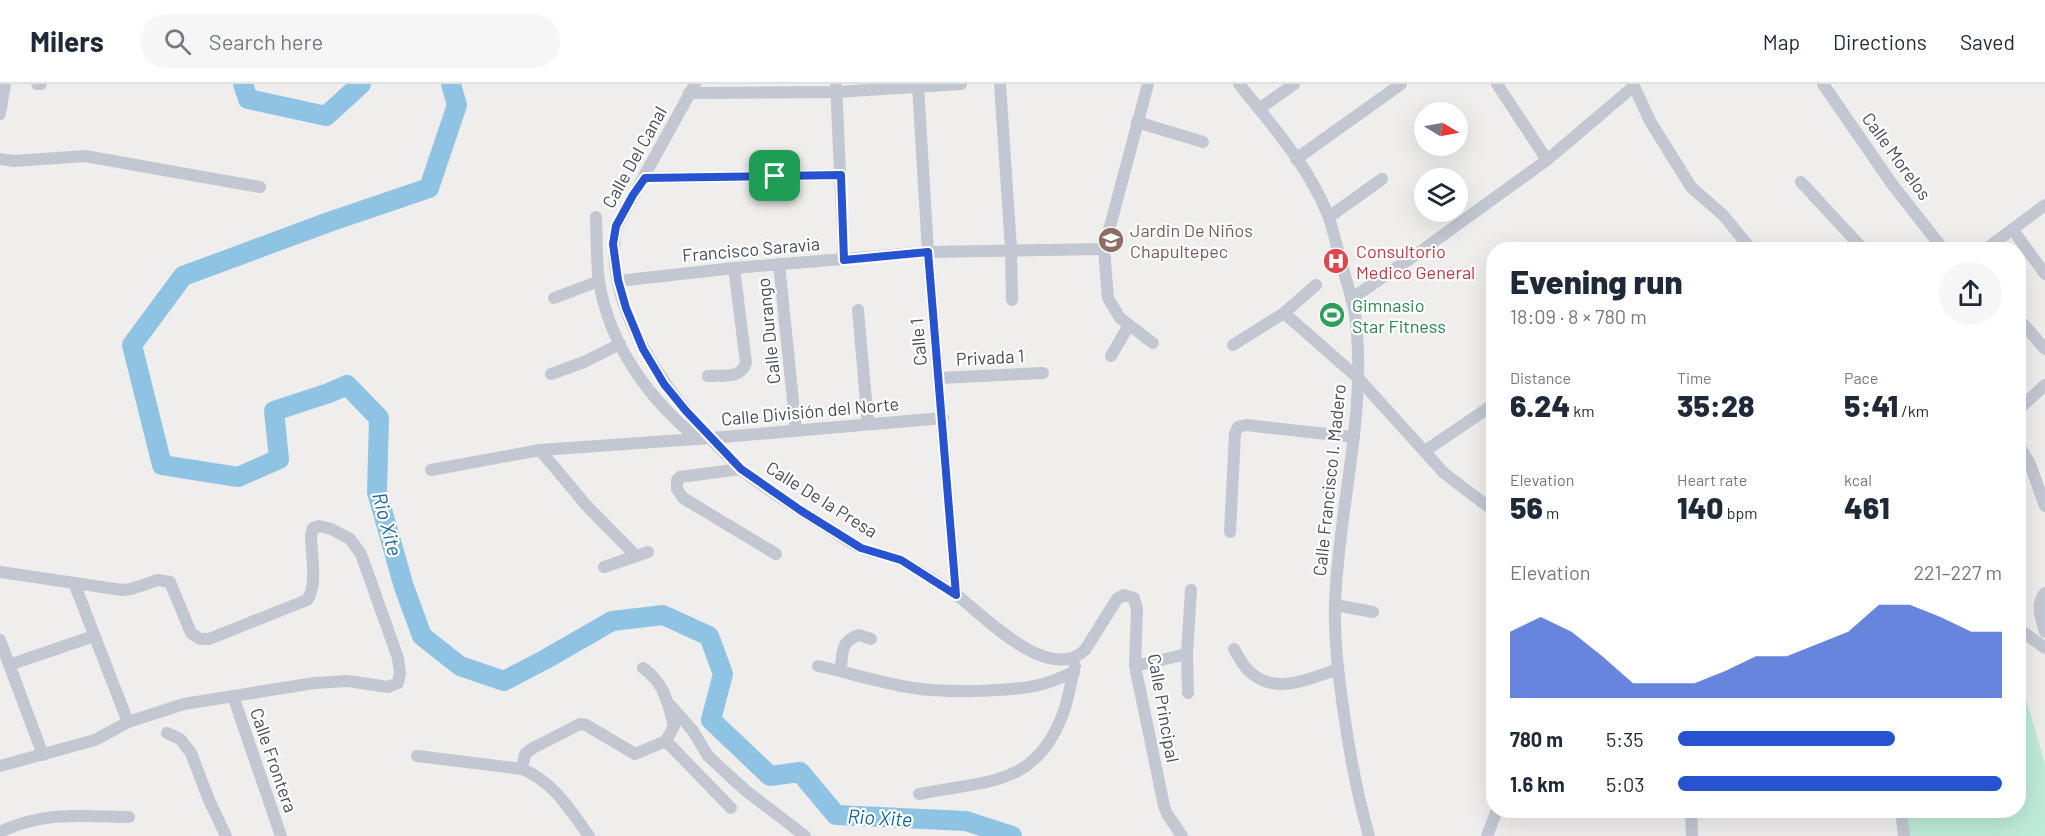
<!DOCTYPE html>
<meta charset="utf-8">
<style>
:root{--surface:#fff;--page:#f6f6f7;--text:#1f2937;--muted:#747a83;--line:#e0e1e3;--accent:#2752d0}
body{margin:0;font-family:Barlow,sans-serif;background:var(--page);color:var(--text);height:100vh;display:flex;flex-direction:column;font-size:22px;white-space:nowrap}
*{box-sizing:border-box;margin:0}
p{font-size:20px;color:var(--muted)}
.icon{flex:none;width:33px;height:33px;fill:none;stroke:currentColor;stroke-width:2;stroke-linecap:round;stroke-linejoin:round}
.map{position:relative;flex:1;overflow:hidden}
.side{position:absolute;left:1486px;top:158px;width:540px;height:576px;display:flex;flex-direction:column;background:var(--surface);border-radius:24px;box-shadow:0 6px 24px #0002}
.side>*{flex:none}
.needle{width:39px;rotate:100deg}
.tools{position:absolute;left:1414px;top:18px;display:grid;gap:12px}
.tools a{display:grid;place-items:center;width:54px;height:54px;border-radius:50%;background:var(--surface);box-shadow:0 6px 24px #0002;font-size:30px}
.pin{position:absolute;display:grid;place-items:center;width:51px;height:51px;color:#fff;margin:-26px;border-radius:12px;box-shadow:0 3px 9px #0006}
.round{display:grid;place-items:center;flex:none;width:63px;height:63px;border-radius:32px;background:var(--page)}
.overview{display:flex;align-items:center;justify-content:space-between;height:102px;padding:0 24px}
h1{font-size:33px;font-weight:800;line-height:45px}
.stats{display:grid;grid-template-columns:repeat(3,1fr);gap:9px;height:102px;padding:6px 24px}
.stats div{display:grid;align-content:center}
.stats b{font-size:30px;font-weight:800}
.stats small{font-size:16px;font-weight:400}
.stats p{font-size:16px}
.chart{height:168px;padding:12px 24px}
.chart p{display:flex;justify-content:space-between}
.chart svg{width:100%;height:108px;margin-top:6px;fill:var(--accent);opacity:.7}
ul{padding:0 24px;list-style:none;font-size:20px}
li{display:grid;grid-template-columns:96px 72px 1fr;align-items:center;height:45px}
li i{height:15px;border-radius:8px;background:var(--accent)}
header{display:flex;align-items:center;gap:36px;box-sizing:border-box;height:84px;padding:0 30px;background:var(--surface);border-bottom:2px solid var(--line)}
header strong{font-size:28px}
nav{display:flex;gap:33px;margin-inline-start:auto;font-size:21px}
.search{width:420px;height:54px;background:var(--page);display:flex;align-items:center;gap:15px;box-sizing:border-box;padding:0 21px;border-radius:33px;color:var(--muted);font-size:22px}
.map>svg:first-child{display:block}
</style>
<header>
<strong>Milers</strong>
<div class="search"><svg class="icon" aria-label="search" viewBox="0 0 24 24"><circle cx="10" cy="10" r="6"/><path d="M15 15l6 6"/></svg>Search here</div>
<nav><a>Map</a><a>Directions</a><a>Saved</a></nav>
</header>
<div class="map">
<svg width="2045" height="752" viewBox="0 0 2045 752">
<rect width="100%" height="100%" fill="#f0eeed"/>
<path fill="#beebd7" d="M 2019,590 L 2045,680 L 2045,752 L 1908,752 L 1905,726 L 2019,726 Z"/>
<g fill="none" stroke-linecap="round" stroke-linejoin="round">
<g stroke="#8fc3e4" stroke-width="20">
<path d="M 243,0 L 248,15 L 326,32 L 361,0"/>
<path d="M 451,0 L 457,21 L 429,104 L 329,138 L 183,192 L 132,261 L 162,381 L 238,393 L 279,375 L 274,327 L 329,309 L 347,301 L 379,334 L 377,408 L 404,503 L 422,552 L 460,582 L 504,597 L 546,575 L 612,537 L 663,531 L 709,552 L 723,590 L 711,636 L 770,692 L 800,688 L 836,731 L 966,737 L 1012,752"/>
</g>
<g stroke="#c2c7d1" stroke-width="12">
<path d="M 37,0 L 41,0"/>
<path d="M 695,0 L 616,143 C 601,230 680,328 740,384 C 760,402 795,423 819,438 C 832,446 847,458 861,464 C 875,470 891,471 904,478 C 922,489 941,500 958,512 C 986,534 1049,600 1085,566 L 1117,515 L 1124,511 L 1134,514 L 1137,525 L 1135,582 L 1164,722 L 1167,730 L 1182,752"/>
<path d="M 836,0 L 844,176"/>
<path d="M 1000,0 L 1011,165 L 1012,216"/>
<path d="M 1148,0 L 1104,165 L 1108,214 L 1120,234 L 1153,259"/>
<path d="M 1239,0 C 1271,40 1309,83 1328,131 C 1333,145 1336,160 1340,174 C 1345,193 1352,212 1355,231 C 1368,328 1338,424 1335,520 C 1334,554 1338,589 1343,623 C 1349,667 1357,710 1369,752"/>
<path d="M 1497,0 L 1547,76"/>
<path d="M 1633,0 L 1650,37 L 1691,103 L 1723,131 L 1751,165"/>
<path d="M 1823,0 L 1892,100 L 1943,165"/>
<path d="M 918,2 L 928,168 L 956,511"/>
<path d="M 689,9 L 837,8 L 961,0"/>
<path d="M 1259,25 L 1294,0"/>
<path d="M 0,30 L 5,0"/>
<path d="M 1137,38 L 1203,58"/>
<path d="M 0,75 L 14,77 L 85,72 L 260,103"/>
<path d="M 1296,75 L 1401,0"/>
<path d="M 645,94 L 841,91"/>
<path d="M 1801,98 L 1863,165"/>
<path d="M 596,133 C 597,154 596,176 599,197 C 609,260 649,316 698,355"/>
<path d="M 1329,133 L 1382,95"/>
<path d="M 2013,146 L 2045,190"/>
<path d="M 1986,165 L 2045,121"/>
<path d="M 779,180 L 796,346"/>
<path d="M 618,197 L 734,184 L 928,168 L 1104,165"/>
<path d="M 554,214 L 599,197"/>
<path d="M 1351,215 L 1421,167 L 1547,76 L 1633,3"/>
<path d="M 858,226 L 868,340"/>
<path d="M 1284,229 L 1358,294 L 1444,389 L 1494,427"/>
<path d="M 2019,235 L 2045,265"/>
<path d="M 1233,261 L 1284,229 L 1316,201"/>
<path d="M 1111,272 L 1129,241"/>
<path d="M 551,290 L 584,278 L 620,260"/>
<path d="M 708,292 C 723,291 741,295 746,279 L 734,184"/>
<path d="M 940,294 L 1043,289"/>
<path d="M 2019,325 L 2045,301"/>
<path d="M 2019,361 L 2030,380 L 2045,422"/>
<path d="M 540,366 L 586,421 L 636,472"/>
<path d="M 1425,367 L 1494,320"/>
<path d="M 741,385 L 680,393 L 677,396 L 677,405 L 683,414 L 776,470"/>
<path d="M 431,386 L 540,366 L 711,354 L 943,334"/>
<path d="M 1230,448 L 1235,349 L 1238,343 L 1246,341 L 1354,353"/>
<path d="M 604,483 L 648,468"/>
<path d="M 0,488 L 122,506 L 131,505 L 158,496 L 170,498 L 191,549 L 200,555 L 209,555 L 307,516 C 318,502 311,468 311,451 L 313,444 L 319,442 L 331,445 L 350,455 L 361,470 L 398,574 L 400,589 L 398,599 L 388,603 L 348,597 L 314,599 L 184,620 L 128,638 L 95,656 L 0,682"/>
<path d="M 74,499 L 128,638"/>
<path d="M 2045,509 C 2035,522 2041,534 2045,548"/>
<path d="M 1335,521 L 1373,528"/>
<path d="M 2019,545 L 2045,564"/>
<path d="M 0,556 L 43,671"/>
<path d="M 1234,565 C 1238,572 1242,580 1247,585 C 1273,613 1309,595 1338,585"/>
<path d="M 9,581 L 94,552"/>
<path d="M 818,582 C 850,589 881,599 913,604 C 945,609 1013,608 1043,600 C 1054,597 1064,592 1074,588"/>
<path d="M 1135,582 L 1187,570"/>
<path d="M 841,587 C 842,571 840,557 859,551 L 871,555"/>
<path d="M 1188,609 L 1187,570 L 1191,506"/>
<path d="M 233,612 L 281,752"/>
<path d="M 671,622 L 693,647 L 708,672 L 745,706 L 805,752"/>
<path d="M 167,649 L 180,655 L 191,669 L 209,716 L 226,752"/>
<path d="M 666,657 L 731,724"/>
<path d="M 417,672 L 522,685 C 553,697 570,726 589,752"/>
<path d="M 522,685 L 525,670 L 533,664 L 580,640 L 586,641 L 635,670 L 666,657 L 674,642 C 668,619 664,598 643,584"/>
<path d="M 919,710 C 988,696 1037,703 1064,627 C 1069,612 1071,597 1075,582"/>
<path d="M 1691,726 L 1692,752"/>
<path d="M 1901,726 L 1904,752"/>
<path d="M 0,748 C 43,727 82,732 129,733"/>
<path d="M 1487,752 L 1497,726"/>
</g>
</g>
<g fill="none" stroke-linecap="round" stroke-linejoin="round">
<g stroke="#fff" stroke-width="12">
<path id="route" d="M 841,91 L 844,176 L 928,168 L 956,511 L 901,476 L 861,464 L 800,426 L 741,385 L 686,327 L 664,300 L 643,265 L 626,224 L 618,196 L 613,160 L 616,142 L 633,111 L 645,94 Z"/>
</g>
<use href="#route" stroke="#2752d0" stroke-width="8"/>
</g>
<defs>
<g id="school-disc" transform="scale(1.35)"><circle r="9.5" fill="#8d6e63" stroke="#fff"/><path d="M0-5L7-2L0 1L-7-2ZM-4 1L0 2.5L4 1V4Q0 6-4 4Z" fill="#fff"/></g>
<g id="hospital-disc" transform="scale(1.35)"><circle r="9.5" fill="#e0444e" stroke="#fff"/><path d="M-5-5h3v3.5h4V-5h3V5h-3V1.5h-4V5h-3Z" fill="#fff"/></g>
<g id="stadium-disc" transform="scale(1.35)"><circle r="9.5" fill="#2e9e5b" stroke="#fff"/><path d="M0-5a6.5 5 0 1 0 0 10a6.5 5 0 1 0 0-10ZM-3.5-1.8h7v3.6h-7Z" fill="#fff"/></g>
</defs>
<g fill-rule="evenodd">
<use href="#school-disc" x="1111" y="156"/>
<use href="#hospital-disc" x="1336" y="177"/>
<use href="#stadium-disc" x="1332" y="231"/>
</g>
<g text-anchor="middle" dominant-baseline="central" stroke-width="4.5" stroke-linejoin="round" paint-order="stroke">
<g font-size="18" fill="#474d59" stroke="#fff">
<text transform="translate(1897 72) rotate(54)">Calle Morelos</text>
<text transform="translate(634 73) rotate(-61)">Calle Del Canal</text>
<text transform="translate(751 165) rotate(-5)">Francisco Saravia</text>
<text transform="translate(768 247) rotate(-96)">Calle Durango</text>
<text transform="translate(918 258) rotate(-95)">Calle 1</text>
<text transform="translate(990 273) rotate(-3)">Privada 1</text>
<text transform="translate(810 327) rotate(-5)">Calle División del Norte</text>
<text transform="translate(1329 396) rotate(-84)">Calle Francisco I. Madero</text>
<text transform="translate(822 415) rotate(32)">Calle De la Presa</text>
<text transform="translate(1164 624) rotate(80)">Calle Principal</text>
<text transform="translate(274 676) rotate(71)">Calle Frontera</text>
</g>
<g font-size="18" fill="#785e54" stroke="#fff" text-anchor="start">
<text x="1130" y="146">Jardin De Niños<tspan x="1130" dy="21">Chapultepec</tspan></text>
</g>
<g font-size="18" fill="#be3a42" stroke="#fff" text-anchor="start">
<text x="1356" y="167">Consultorio<tspan x="1356" dy="21">Medico General</tspan></text>
</g>
<g font-size="18" fill="#27864d" stroke="#fff" text-anchor="start">
<text x="1352" y="221">Gimnasio<tspan x="1352" dy="21">Star Fitness</tspan></text>
</g>
<g font-size="20" font-style="italic" fill="#17689c" stroke="#fff">
<text transform="translate(388 440) rotate(75)">Rio Xite</text>
<text transform="translate(880 733) rotate(3)">Rio Xite</text>
</g>
</g>
</svg>
<div class="tools">
<a><svg class="needle" viewBox="-14 -14 28 28"><path d="M0-13l5 13h-10z" fill="#e53935"/><path d="M0 13l5-13h-10z" fill="#747a83"/></svg></a>
<a><svg class="icon" aria-label="layers" viewBox="0 0 24 24"><path d="M12 4l9 5-9 5-9-5zM3 14l9 5 9-5"/></svg></a>
</div>
<div class="pin" style="left:775px;top:92px;background:#1e9e55"><svg class="icon" aria-label="arrive" viewBox="0 0 24 24"><path d="M6 21V4h12l-3 4 3 4H6"/></svg></div>
<section class="side">
<div class="overview"><div><h1>Evening run</h1><p>18:09 · 8 × 780 m</p></div><a class="round"><svg class="icon" aria-label="share" viewBox="0 0 24 24"><path d="M12 15V3M7 8l5-5 5 5M5 13v7h14v-7"/></svg></a></div>
<div class="stats">
<div><p>Distance</p><b>6.24<small> km</small></b></div>
<div><p>Time</p><b>35:28</b></div>
<div><p>Pace</p><b>5:41<small> /km</small></b></div>
</div>
<div class="stats">
<div><p>Elevation</p><b>56<small> m</small></b></div>
<div><p>Heart rate</p><b>140<small> bpm</small></b></div>
<div><p>kcal</p><b>461</b></div>
</div>
<div class="chart"><p><span>Elevation</span>221–227 m</p>
<svg viewBox="0 0 160 44" preserveAspectRatio="none"><path d="M0 44V17L10 11L20 17L30 27L40 38L50 38L60 38L70 33L80 27L90 27L100 22L110 17L120 6L130 6L140 11L150 17L160 17V44z"/></svg>
</div>
<ul>
<li><b>780 m</b>5:35<i style="width:67%"></i></li>
<li><b>1.6 km</b>5:03<i style="width:100%"></i></li>
</ul>
</section>
</div>
